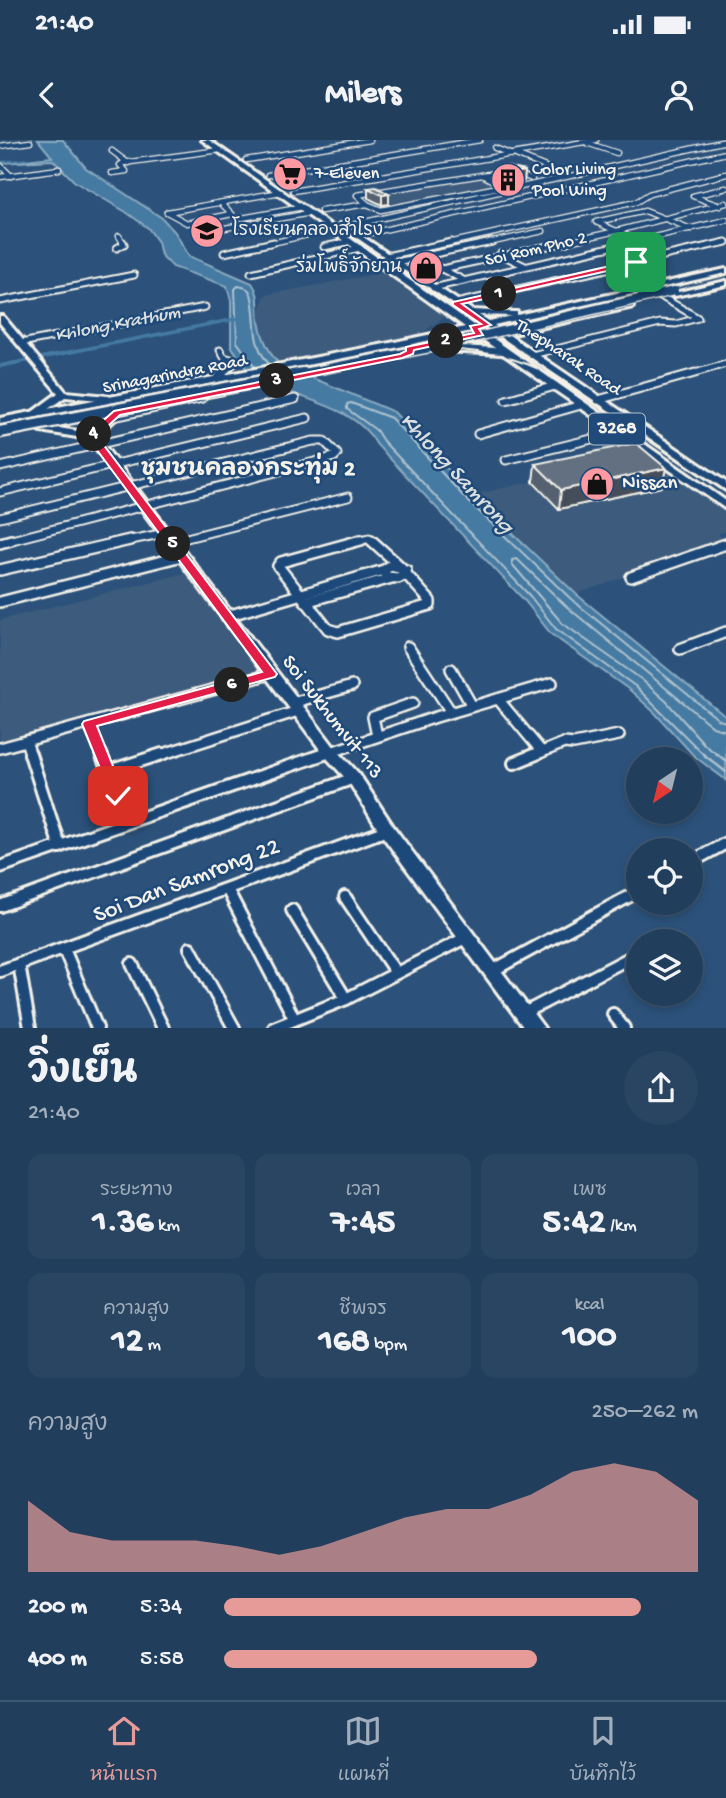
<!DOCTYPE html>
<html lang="th">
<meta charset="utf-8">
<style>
:root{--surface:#213e5c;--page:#294562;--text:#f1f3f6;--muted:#a2aebb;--line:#3e5772;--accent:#e69b98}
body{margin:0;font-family:"Gochi Hand","Playpen Sans Thai",sans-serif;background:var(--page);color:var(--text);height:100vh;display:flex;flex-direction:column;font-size:26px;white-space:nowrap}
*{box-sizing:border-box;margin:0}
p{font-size:23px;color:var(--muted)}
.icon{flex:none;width:38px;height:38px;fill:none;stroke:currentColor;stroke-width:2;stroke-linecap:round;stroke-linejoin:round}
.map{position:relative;height:888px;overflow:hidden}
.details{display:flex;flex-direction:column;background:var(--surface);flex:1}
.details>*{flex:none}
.needle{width:46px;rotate:215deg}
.tools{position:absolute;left:626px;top:607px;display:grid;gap:14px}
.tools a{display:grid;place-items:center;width:77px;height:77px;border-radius:50%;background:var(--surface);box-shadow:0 4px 10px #0003,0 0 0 2px var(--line);font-size:35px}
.pin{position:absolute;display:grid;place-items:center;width:60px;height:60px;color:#fff;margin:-30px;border-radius:14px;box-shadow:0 4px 10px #0006}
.km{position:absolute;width:35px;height:35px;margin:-18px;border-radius:50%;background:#222;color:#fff;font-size:19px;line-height:35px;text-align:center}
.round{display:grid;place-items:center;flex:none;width:74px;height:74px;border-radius:37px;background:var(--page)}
.overview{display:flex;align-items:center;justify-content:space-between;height:119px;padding:0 28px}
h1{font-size:38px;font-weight:700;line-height:52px}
.stats{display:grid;grid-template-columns:repeat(3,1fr);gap:10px;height:119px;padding:7px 28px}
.stats div{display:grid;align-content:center;border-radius:14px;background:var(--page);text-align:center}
.stats b{font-size:35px;font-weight:700}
.stats small{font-size:19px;font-weight:400}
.stats p{font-size:19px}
.chart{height:196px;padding:14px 28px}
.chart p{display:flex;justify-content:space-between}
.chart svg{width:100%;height:126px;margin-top:7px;fill:var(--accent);opacity:.7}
ul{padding:0 28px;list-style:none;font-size:23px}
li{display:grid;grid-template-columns:112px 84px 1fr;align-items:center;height:52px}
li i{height:18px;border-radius:9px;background:var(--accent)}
.status{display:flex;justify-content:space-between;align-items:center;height:49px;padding:0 35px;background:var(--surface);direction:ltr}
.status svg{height:19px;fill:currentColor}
header{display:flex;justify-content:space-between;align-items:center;height:91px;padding:0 28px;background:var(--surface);font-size:32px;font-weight:700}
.menu{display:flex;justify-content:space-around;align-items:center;height:98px;border-top:2px solid var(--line);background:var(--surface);font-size:19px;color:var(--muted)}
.menu a{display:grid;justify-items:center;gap:4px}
.menu .active{color:var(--accent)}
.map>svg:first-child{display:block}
</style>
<div class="status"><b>21:40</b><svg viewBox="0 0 49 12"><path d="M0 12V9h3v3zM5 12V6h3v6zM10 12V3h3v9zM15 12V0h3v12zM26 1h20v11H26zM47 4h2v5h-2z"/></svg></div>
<header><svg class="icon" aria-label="back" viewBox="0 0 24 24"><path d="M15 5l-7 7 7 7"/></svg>Milers<svg class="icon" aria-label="person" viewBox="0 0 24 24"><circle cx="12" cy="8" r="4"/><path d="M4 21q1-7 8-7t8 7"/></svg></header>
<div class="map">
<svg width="726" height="888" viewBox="0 0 726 888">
<rect width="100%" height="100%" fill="#2c527b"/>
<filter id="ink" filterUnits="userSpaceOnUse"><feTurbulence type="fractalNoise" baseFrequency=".0143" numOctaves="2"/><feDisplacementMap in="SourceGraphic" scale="14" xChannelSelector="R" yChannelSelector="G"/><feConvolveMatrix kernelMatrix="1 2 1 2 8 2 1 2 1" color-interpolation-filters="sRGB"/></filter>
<g filter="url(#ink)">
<g fill="#3c5b7d">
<path d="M 475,35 L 499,46 L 394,64 L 372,52 Z"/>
<path d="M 386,132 L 445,176 L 418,196 L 279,224 L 269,214 L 260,184 L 259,173 L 265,155 Z"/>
<path d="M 648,316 L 726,372 L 726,391 L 718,394 L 726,402 L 576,454 L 472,355 Z"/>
<path d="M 185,433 L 261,533 L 0,603 L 0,480 Z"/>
</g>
<path fill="#457aa3" stroke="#8baabf" stroke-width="2" d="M 38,0 L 63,0 L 86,28 L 162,78 L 175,92 L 189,116 L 252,143 C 261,155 257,167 259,182 C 262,197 269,213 279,224 L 394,272 L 472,355 L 576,454 L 726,577 L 726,640 L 694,616 L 655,573 L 631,551 L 551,494 L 525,461 L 377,305 C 353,260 287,261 250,232 C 244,228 237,213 231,206 L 231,161 L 227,146 L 173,127 L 161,115 L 158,102 L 148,88 L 126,72 L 75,42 L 53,20 L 0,23 L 52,17 Z"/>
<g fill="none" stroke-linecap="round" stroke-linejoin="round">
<g stroke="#aec1cc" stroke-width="2">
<path d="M 255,227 L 237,202 L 235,149 L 238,146 C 244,147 249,148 251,154 C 258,178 249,201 269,224"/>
<path d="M 705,616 L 635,546 L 556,489 L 530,456 L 383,301 L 376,290 L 347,269 L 347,264 L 351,263 L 391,278 L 467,360 L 571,459 L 719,580 L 726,582"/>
<path d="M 719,616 L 705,605 L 666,561 L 641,539 L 562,483 L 512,424 L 512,420 L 517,419 L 566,466 L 713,587 L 726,591"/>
</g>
<g stroke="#aec1cc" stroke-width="2.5">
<path d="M 703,614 L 726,632"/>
<path d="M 717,614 L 726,621"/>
</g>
<g fill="#457aa3" fill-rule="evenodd">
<path d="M 28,18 L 26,20 L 0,23 L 0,21 Z"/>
<path d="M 242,176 L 245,178 L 244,179 L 0,228 L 0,224 Z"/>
</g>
<g stroke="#f4f1e8" stroke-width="7">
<g id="street-far4">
<path d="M 587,3 L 617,13"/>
<path d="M 0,6 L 30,2"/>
<path d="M 495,8 L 512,15"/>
<path d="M 112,11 L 128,23"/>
<path d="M 516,15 L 548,28"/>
<path d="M 246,20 L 370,0"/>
<path d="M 0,25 L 11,36"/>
<path d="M 112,33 L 126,31 L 120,25 L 123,23 L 220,10"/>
<path d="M 268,35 L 480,0"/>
<path d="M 482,35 L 512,31 L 532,39"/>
<path d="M 482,35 L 503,46 L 381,70 L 367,64 L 357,55 Z"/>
<path d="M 0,37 L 59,29"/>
<path d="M 293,51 L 596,0"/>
<path d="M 720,66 L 693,56 L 726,48"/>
<path d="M 321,71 L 367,64"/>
<path d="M 167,72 L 281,52"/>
<path d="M 167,72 L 187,83 L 232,74 L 221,63"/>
<path d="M 242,78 L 303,67"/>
<path d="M 219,89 L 311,73"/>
<path d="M 617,91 L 726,63"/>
<path d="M 119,96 L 124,104"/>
<path d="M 357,96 L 726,13"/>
<path d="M 639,101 L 596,82 L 645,71 L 691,89"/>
<path d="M 267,104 L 726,1"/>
<path d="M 339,104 L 350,101"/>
<path d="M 444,104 L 636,62 L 649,54 L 726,34"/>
<path d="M 484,104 L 543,91"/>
<path d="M 559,104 L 616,91"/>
<path d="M 625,104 L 726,80"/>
<path d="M 719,104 L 726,102"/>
</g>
</g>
<g stroke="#f4f1e8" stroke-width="9">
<g id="street-far3">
<path d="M 324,107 L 347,102"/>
<path d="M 117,108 L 124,104 L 123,102"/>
<path d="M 224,113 L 274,102"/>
<path d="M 500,114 L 525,126"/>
<path d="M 386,116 L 452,102"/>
<path d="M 396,122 L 492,102"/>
<path d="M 440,128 L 463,140"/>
<path d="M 251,133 L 360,108"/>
<path d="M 414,135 L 567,102"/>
<path d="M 433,148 L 632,102"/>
<path d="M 0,161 L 134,135"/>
<path d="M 456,163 L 726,102"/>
<path d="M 21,203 L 205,167"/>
<path d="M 220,210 L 224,217 L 237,221 L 221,235"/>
<path d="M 532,215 L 660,183 L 676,184 L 698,178 L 662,157"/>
<path d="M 688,235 L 726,224"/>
</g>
</g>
<g stroke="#f4f1e8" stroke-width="11">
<g id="street-far2">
<path d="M 217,238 L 223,233"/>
<path d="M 506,260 L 555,246"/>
<path d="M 598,260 L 695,233"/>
<path d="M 113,277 L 202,258"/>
<path d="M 478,294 L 581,265"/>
<path d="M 506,320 L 620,292"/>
<path d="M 0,327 L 295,259"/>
<path d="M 0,352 L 307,278"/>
<path d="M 0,378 L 313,301 L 324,301 L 337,314 L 334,317 L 4,402"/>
<path d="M 121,402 L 165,393"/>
<path d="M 171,402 L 348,357"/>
<path d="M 354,402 L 369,398 L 373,402"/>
</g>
</g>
<g stroke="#f4f1e8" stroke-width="14">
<g id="street-far1">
<path d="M 361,400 L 281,422 L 278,426 L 328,489 L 338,492 L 430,465 L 430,461 L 406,434"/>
<path d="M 371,400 L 401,427"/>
<path d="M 171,402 L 178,400"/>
<path d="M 0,403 L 11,400"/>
<path d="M 390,426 L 406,430 L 406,434 L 398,438 L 387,437 L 383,431 Z"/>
<path d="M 0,430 L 130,400"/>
<path d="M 631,437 L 726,404"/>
<path d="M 0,462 L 182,416"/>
<path d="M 305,462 L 392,438"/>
<path d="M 227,476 L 384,430"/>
<path d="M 408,507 L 451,572"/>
<path d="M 680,509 L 726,492"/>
<path d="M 451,529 L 472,566"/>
<path d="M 498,559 L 542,612"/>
<path d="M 292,563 L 352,546"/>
<path d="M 89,584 L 102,616"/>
<path d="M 377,596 L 373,577 L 413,563"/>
<path d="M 26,601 L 31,616"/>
<path d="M 0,608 L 270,534"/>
<path d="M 157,616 L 298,571"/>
<path d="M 319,616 L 436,577 L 552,543"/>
<path d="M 532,616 L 564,603 L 574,604 L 619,595"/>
</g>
</g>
<g stroke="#f4f1e8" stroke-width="16">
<g id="street">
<path d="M 30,614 L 60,707"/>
<path d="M 101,614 L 128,682"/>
<path d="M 514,623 L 536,614"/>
<path d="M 109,631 L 162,614"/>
<path d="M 691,722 L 726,703"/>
<path d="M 0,727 L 324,614"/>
<path d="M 227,749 L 294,878"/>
<path d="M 345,757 L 396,833"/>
<path d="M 0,766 L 354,638"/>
<path d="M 292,770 L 346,859"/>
<path d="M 190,808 L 234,888"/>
<path d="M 64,809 L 97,888"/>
<path d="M 19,824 L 30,888"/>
<path d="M 132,824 L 163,888"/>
<path d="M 0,831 L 387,690"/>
<path d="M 492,831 L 639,751"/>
<path d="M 524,873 L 635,815"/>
<path d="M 613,874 L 624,888"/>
<path d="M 274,888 L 346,859 L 467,797"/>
</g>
</g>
<g stroke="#f4f1e8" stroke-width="6">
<g id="secondary">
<path d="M 0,176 L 3,176 L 66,252 L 108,256 L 111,257 L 111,261 L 65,257 L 37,277 L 31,277 L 31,273 L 58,253 L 0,183 Z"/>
<path d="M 117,270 L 122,273 L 120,275 L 97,296 L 335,608 L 359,634 L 393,686 L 544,888 L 524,888 L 381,694 L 349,642 L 325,616 L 89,299 L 40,291 L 35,288 L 40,285 L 90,293 Z"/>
</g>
</g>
<g stroke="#f4f1e8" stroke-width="6">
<g id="primary">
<path d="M 202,0 L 209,0 L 474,185 L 481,183 L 340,86 L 340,84 L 344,84 L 472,170 L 514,172 L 517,172 L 517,175 L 726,129 L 726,133 L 494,185 L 504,192 L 633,163 L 633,167 L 509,195 L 726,342 L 726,350 L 501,197 L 494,199 L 726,361 L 726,369 L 503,214 L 443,211 L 439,208 L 443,205 L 495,208 L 485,201 L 471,203 L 471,199 L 480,197 L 471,191 L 390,209 L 0,284 L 0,278 L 390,203 L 465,187 ZM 479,175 L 512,176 L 489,181 ZM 486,187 L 495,194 L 488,195 L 479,189 Z"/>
<path d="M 726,141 L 726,145 L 661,159 L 657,157 Z"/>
</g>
</g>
<use href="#street-far4" stroke="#1f4a7a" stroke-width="4.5"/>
<use href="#street-far3" stroke="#1f4a7a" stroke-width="5"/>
<use href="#street-far2" stroke="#1f4a7a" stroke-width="7"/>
<use href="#street-far1" stroke="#1f4a7a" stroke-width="9"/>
<use href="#street" stroke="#1f4a7a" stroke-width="10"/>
<use href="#secondary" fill="#1f4a7a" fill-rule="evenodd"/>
<use href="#primary" fill="#1f4a7a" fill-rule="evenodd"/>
<path stroke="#f4f1e8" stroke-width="2" d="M 273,235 C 363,217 465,188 551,235"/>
<g stroke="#f4f1e8" stroke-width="2.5">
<path d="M 548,233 L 726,352"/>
<path d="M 0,288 L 282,233"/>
</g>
<g stroke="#f4f1e8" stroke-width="11" stroke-linecap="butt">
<path id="primary-bridge-far1" d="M 294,235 L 430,208 L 674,151"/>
</g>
<g stroke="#f4f1e8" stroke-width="15" stroke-linecap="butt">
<path id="primary-bridge" d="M 0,292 L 303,233"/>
</g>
<use href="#primary-bridge-far1" stroke="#1f4a7a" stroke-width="8"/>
<use href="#primary-bridge" stroke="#1f4a7a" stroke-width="10"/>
</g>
<g fill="#54606f" stroke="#f4f1e8" stroke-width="2">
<path d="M 498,28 L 525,31 L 524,41 L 507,44 L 498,38 Z"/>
<path d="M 368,48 L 389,54 L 389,64 L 382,65 L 368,58 Z"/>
<path d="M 535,324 L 662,347 L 559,369 L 533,342 Z"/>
</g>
<g fill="#454e5a" stroke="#f4f1e8" stroke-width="2">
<path d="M 525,31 L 524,41 L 507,44 L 508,34 Z"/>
<path d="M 389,54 L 389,64 L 382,65 L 382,55 Z"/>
<path d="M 666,328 L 662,347 L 559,369 L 561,350 Z"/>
</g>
<g fill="#627081" stroke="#f4f1e8" stroke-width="2">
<path d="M 508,27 L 525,31 L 508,34 L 498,28 Z"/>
<path d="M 376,47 L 389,54 L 382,55 L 368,48 Z"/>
<path d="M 636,303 L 666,328 L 561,350 L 535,324 Z"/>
</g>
</g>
<path fill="#e11d48" stroke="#fff" stroke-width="2" d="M 636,120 L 638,124 L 462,164 L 491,185 L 479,189 L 483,195 L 414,210 L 413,214 L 402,218 L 120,275 L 97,296 L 277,534 L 275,537 L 97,586 L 125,656 L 118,661 L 113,660 L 82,584 L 84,581 L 262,532 L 88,298 L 88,294 L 114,271 L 400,214 L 406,211 L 406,207 L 474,193 L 470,186 L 481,184 L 453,165 L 453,162 Z"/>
<defs>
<g id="supermarket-disc" transform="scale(1.75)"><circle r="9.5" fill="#ff9aa2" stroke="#1f4a7a"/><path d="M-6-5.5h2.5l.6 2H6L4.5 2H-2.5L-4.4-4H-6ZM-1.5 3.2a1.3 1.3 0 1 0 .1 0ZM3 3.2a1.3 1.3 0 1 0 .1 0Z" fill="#111"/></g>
<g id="building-disc" transform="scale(1.75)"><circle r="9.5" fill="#ff9aa2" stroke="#1f4a7a"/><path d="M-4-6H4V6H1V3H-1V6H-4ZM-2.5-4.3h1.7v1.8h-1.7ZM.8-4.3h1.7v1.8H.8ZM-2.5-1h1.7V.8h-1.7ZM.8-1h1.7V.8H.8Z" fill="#111"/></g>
<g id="school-disc" transform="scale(1.75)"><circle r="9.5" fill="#ff9aa2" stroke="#1f4a7a"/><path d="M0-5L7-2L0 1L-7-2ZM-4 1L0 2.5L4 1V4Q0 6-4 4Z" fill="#111"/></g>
<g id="shop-disc" transform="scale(1.75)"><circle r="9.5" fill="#ff9aa2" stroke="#1f4a7a"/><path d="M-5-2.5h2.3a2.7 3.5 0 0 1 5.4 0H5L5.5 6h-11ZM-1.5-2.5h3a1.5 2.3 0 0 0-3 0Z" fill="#111"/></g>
</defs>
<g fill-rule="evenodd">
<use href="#supermarket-disc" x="290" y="34"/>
<use href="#building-disc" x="508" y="40"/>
<use href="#school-disc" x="207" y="91"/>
<use href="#shop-disc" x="426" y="128"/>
<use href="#shop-disc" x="597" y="344"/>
</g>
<g text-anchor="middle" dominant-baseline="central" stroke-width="5" stroke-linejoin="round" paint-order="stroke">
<g font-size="18" fill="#f4f1e8" stroke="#1f4a7a" text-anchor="start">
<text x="532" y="30">Color Living<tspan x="532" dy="21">Pool Wing</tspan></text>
<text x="314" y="34">7-Eleven</text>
<text x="232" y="91">โรงเรียนคลองสำโรง</text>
<text x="402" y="128" text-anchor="end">ร่มโพธิ์จักยาน</text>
</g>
<g font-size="18" fill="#f4f1e8" stroke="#1f4a7a">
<text transform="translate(536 110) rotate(-13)">Soi Rom Pho 2</text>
<text transform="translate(568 218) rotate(34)">Thepharak Road</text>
<text transform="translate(175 235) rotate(-11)">Srinagarindra Road</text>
</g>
<g font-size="19" font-style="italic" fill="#dadfde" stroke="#1f4a7a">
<text transform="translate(118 185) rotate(-11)">Khlong Krathum</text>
</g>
<rect fill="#1f4a7a" stroke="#b4bfc7" stroke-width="2" x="589" y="273.5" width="56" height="31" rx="5"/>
<g font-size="19" font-weight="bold" fill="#f4f1e8">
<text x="617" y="289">3268</text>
</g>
<g font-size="21" fill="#f4f1e8" stroke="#1f4a7a" text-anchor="start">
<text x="622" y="344">Nissan</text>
</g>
<g font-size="21" fill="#f4f1e8" stroke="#1f4a7a">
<text transform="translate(331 578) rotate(52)">Soi Sukhumvit 113</text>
</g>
<g font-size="23" font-weight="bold" fill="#f4f1e8" stroke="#1f4a7a">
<text x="248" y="330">ชุมชนคลองกระทุ่ม 2</text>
</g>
<g font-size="23" font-style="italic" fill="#dadfde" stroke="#1f4a7a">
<text transform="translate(456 334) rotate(47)">Khlong Samrong</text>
</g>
<g font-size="24" fill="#f4f1e8" stroke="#1f4a7a">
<text transform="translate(187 742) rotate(-21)">Soi Dan Samrong 22</text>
</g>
</g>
</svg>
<div class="tools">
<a><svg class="needle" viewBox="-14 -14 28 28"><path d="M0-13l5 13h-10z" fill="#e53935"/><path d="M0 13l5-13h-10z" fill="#a2aebb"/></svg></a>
<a><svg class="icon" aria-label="locate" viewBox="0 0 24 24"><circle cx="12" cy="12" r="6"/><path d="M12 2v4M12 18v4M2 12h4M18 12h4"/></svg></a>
<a><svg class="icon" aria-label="layers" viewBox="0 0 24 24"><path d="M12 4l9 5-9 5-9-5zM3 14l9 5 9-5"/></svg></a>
</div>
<div class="pin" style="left:636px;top:122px;background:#1e9e55"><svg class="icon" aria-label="arrive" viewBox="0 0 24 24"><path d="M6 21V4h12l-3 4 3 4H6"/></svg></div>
<div class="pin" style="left:118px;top:656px;background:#d93025"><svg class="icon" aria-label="check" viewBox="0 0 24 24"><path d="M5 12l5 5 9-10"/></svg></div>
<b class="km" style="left:499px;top:154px">1</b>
<b class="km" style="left:446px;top:201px">2</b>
<b class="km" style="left:277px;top:241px">3</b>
<b class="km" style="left:94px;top:294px">4</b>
<b class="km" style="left:173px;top:404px">5</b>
<b class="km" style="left:232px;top:545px">6</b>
</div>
<section class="details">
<div class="overview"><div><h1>วิ่งเย็น</h1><p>21:40</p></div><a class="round"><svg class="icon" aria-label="share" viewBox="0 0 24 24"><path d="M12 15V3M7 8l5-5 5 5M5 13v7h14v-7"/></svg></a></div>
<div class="stats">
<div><p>ระยะทาง</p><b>1.36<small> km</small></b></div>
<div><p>เวลา</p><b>7:45</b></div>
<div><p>เพซ</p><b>5:42<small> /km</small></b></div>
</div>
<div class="stats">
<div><p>ความสูง</p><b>12<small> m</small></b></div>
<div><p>ชีพจร</p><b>168<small> bpm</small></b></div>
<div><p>kcal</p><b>100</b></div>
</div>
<div class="chart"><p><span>ความสูง</span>250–262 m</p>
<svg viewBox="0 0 160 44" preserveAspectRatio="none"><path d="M0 44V19L10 30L20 33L30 33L40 33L50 35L60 38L70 35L80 30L90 25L100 22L110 22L120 17L130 9L140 6L150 9L160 19V44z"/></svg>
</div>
<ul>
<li><b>200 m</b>5:34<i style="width:88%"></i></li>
<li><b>400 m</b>5:58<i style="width:66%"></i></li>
</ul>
</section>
<nav class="menu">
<a class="active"><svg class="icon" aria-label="home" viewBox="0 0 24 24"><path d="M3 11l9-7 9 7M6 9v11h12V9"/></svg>หน้าแรก</a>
<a><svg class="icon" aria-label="map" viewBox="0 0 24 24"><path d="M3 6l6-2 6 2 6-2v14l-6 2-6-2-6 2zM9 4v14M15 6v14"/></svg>แผนที่</a>
<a><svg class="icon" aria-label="saved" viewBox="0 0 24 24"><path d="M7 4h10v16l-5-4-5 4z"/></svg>บันทึกไว้</a>
</nav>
